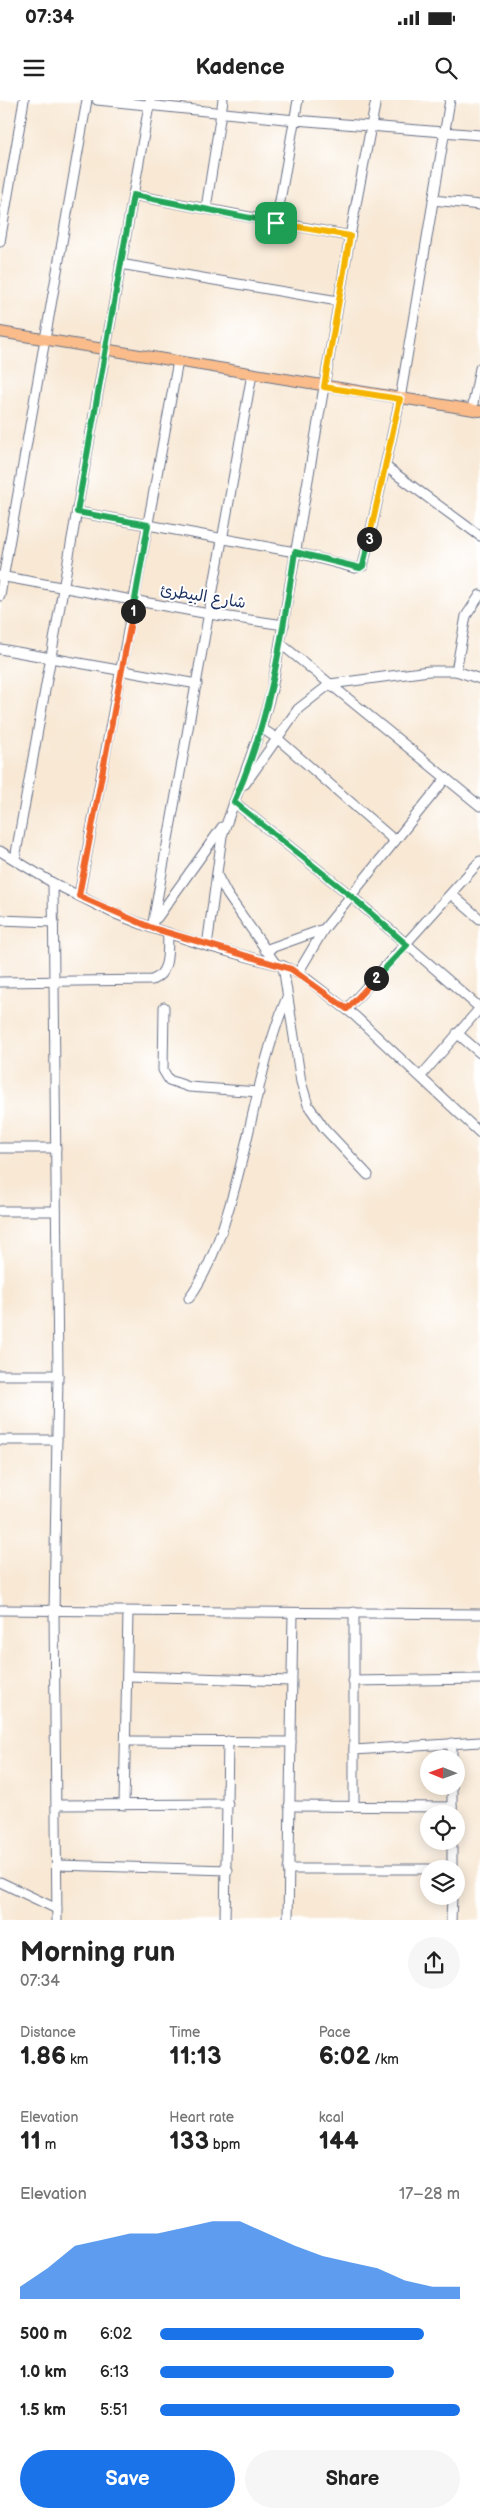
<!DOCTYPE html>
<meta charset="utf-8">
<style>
:root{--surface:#fff;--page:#f6f6f6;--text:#222;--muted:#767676;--accent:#1a73e8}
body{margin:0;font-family:"Balsamiq Sans","Playpen Sans Arabic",sans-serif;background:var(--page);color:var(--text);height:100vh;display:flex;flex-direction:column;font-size:19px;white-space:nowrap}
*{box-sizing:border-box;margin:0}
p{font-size:16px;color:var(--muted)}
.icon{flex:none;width:28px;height:28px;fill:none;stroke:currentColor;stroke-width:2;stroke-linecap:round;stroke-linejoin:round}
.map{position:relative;height:1820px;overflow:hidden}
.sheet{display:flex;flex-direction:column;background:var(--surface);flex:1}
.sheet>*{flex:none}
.needle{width:32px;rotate:271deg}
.controls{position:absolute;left:420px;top:1650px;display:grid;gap:10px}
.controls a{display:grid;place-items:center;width:45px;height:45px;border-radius:50%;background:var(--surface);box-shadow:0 2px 12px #0003;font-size:25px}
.pin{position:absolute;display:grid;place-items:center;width:42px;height:42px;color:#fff;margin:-21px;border-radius:10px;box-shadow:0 2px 8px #0006}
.km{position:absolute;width:25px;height:25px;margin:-12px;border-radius:50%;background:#222;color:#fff;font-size:14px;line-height:25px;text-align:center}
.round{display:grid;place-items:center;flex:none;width:52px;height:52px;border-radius:26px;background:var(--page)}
.summary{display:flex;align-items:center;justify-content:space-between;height:85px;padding:0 20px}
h1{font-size:28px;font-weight:700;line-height:38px}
.metrics{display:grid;grid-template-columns:repeat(3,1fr);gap:8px;height:85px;padding:5px 20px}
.metrics div{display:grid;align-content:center}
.metrics b{font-size:25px;font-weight:700}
.metrics small{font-size:14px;font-weight:400}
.metrics p{font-size:14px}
.chart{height:140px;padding:10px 20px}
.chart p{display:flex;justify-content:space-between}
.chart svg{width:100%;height:90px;margin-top:5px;fill:var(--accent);opacity:.7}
.action{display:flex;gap:10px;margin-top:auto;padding:10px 20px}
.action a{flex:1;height:58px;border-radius:30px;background:var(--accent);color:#fff;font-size:20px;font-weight:700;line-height:58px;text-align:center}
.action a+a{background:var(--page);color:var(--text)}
ul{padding:0 20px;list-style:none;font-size:16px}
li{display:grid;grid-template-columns:80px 60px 1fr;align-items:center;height:38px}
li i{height:12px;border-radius:6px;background:var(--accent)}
.status{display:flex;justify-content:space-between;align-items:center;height:35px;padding:0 25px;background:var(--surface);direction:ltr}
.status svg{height:14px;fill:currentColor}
header{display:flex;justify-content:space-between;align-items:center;height:65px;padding:0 20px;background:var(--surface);font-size:22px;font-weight:700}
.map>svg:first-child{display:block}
</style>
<div class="status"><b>07:34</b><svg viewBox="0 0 49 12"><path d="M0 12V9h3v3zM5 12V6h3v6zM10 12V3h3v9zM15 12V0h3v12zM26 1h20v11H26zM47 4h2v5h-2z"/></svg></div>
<header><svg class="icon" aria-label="menu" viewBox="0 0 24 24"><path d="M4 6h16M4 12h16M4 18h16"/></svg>Kadence<svg class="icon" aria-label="search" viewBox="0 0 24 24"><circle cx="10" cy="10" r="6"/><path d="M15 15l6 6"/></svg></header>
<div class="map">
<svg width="480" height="1821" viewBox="0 0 480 1821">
<rect width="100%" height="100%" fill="#fff"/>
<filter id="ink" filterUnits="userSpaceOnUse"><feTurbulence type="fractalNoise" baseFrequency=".02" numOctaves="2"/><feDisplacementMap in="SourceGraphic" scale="10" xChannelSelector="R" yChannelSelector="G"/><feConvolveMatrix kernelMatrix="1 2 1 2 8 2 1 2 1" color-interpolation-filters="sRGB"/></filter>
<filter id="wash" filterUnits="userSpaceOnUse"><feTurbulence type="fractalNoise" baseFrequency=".0096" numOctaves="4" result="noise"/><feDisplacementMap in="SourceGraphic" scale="20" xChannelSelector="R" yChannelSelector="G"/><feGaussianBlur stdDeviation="1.12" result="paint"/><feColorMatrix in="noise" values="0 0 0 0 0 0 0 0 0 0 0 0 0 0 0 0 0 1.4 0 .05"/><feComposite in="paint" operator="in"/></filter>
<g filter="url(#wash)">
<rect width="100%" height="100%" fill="#f8e8d4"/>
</g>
<g filter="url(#ink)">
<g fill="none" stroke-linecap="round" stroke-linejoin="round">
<g stroke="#687087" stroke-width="11">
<g id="minor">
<path d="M 97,0 L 295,20 L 480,35"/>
<path d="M 133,95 L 350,136"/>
<path d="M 433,100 L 480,105"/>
<path d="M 206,108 L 223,0"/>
<path d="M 276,123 L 298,0"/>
<path d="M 0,142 L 24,0"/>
<path d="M 120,164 L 338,201"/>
<path d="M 472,309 L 480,268"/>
<path d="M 385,366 L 480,436"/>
<path d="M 77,412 L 295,452 L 355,468 L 363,466 L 400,299 L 450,0"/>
<path d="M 0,476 L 209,514 L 284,525"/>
<path d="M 0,496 L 87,0"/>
<path d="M 281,544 L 480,706"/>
<path d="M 0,549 L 197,584"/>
<path d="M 456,571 L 466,516 L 480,495"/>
<path d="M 261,628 L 278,639 L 395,741"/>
<path d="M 245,684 L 298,609 L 330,584 L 429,571 L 456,571 L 480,579"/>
<path d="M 234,702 L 351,796 L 480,908"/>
<path d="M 0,751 L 53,783 L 113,813 L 152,828 L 207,846 L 283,866 L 302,875 L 355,916 L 480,1033"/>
<path d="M 15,759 L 150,0"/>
<path d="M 217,775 L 227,794 L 275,863"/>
<path d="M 53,783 L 58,1275 L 54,1512 L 57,1821"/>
<path d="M 451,794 L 480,819"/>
<path d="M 79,796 L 178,261"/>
<path d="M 157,818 L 222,727"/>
<path d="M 0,820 L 54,822"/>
<path d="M 152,828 L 252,274"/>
<path d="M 207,846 L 222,736 L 261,628 L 272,589 L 350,136 L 376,0"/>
<path d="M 265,850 L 324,829"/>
<path d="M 283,866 L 301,982 L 308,1005 L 324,1028 L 368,1075"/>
<path d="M 298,873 L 324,829 L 446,678"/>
<path d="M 0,882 L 152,880 C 171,873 167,850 168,833"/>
<path d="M 164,907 L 163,970 L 169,980 L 189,987 L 259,992"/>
<path d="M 347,909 L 480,761"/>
<path d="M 457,933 L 480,953"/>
<path d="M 421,976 L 480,908"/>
<path d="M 0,1048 L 56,1048"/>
<path d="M 0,1111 L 56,1111"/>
<path d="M 189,1198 C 208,1172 219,1142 228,1111 C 250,1041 259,965 287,897"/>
<path d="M 0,1275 L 58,1275"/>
<path d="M 0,1340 L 57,1340"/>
<path d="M 0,1510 L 480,1514"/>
<path d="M 354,1512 L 354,1706"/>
<path d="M 128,1576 L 291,1581"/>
<path d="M 353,1581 L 480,1579"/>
<path d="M 126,1641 L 291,1642"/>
<path d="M 354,1650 L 480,1642"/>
<path d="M 452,1659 L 452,1643"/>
<path d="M 57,1705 L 228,1704"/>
<path d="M 124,1705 L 128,1512"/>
<path d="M 289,1706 L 452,1707"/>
<path d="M 452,1714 L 452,1686"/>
<path d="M 57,1765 L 228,1770"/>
<path d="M 288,1769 L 429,1769"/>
<path d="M 452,1769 L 452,1741"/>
<path d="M 0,1782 L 57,1809"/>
<path d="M 225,1821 L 228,1641"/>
<path d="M 288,1821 L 293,1513"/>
<path d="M 451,1821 L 452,1796"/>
</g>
</g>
<g stroke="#687087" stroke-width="12">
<path id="major" d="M 0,232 L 480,311"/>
</g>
<use href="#minor" stroke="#fff" stroke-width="9"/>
<use href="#major" stroke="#f9bc8a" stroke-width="10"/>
</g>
</g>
<g fill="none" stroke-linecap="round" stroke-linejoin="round" filter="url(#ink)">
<g stroke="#fff" stroke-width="10">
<path id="split-1" d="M 133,511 L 148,425 L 77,412 L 133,95 L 276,123"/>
</g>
<g stroke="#fff" stroke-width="10">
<path id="split-2" d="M 133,511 L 79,796 L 152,828 L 291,869 L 347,909 L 376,878"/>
</g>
<g stroke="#fff" stroke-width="10">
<path id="split-3" d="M 369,439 L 363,466 L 360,468 L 295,452 C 282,538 270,622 234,702 L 351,796 L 407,845 L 376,878"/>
</g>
<g stroke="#fff" stroke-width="10">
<path id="split-4" d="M 276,123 L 350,136 L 324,287 L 400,299 L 369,439"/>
</g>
<use href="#split-1" stroke="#22a559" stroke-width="6"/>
<use href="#split-2" stroke="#f0652b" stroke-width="6"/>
<use href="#split-3" stroke="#22a559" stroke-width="6"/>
<use href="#split-4" stroke="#f5b400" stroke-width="6"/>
</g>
<g text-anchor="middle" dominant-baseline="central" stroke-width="4" stroke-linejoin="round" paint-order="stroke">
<g font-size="16" fill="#1b2f5e" stroke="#fff">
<text transform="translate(203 497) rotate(9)">شارع البيطرئ</text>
</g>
</g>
</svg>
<div class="controls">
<a><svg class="needle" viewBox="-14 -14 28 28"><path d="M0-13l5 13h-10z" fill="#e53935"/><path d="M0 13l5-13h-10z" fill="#767676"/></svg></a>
<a><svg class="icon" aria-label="locate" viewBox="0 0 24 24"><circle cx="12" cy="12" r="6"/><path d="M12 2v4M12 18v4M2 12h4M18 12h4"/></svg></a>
<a><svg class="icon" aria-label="layers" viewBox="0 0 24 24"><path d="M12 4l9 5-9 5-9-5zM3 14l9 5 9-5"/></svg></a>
</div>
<div class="pin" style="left:276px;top:123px;background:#1e9e55"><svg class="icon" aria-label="arrive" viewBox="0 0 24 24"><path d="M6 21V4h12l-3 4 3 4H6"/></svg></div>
<b class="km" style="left:133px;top:511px">1</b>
<b class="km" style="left:376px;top:878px">2</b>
<b class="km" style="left:369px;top:439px">3</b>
</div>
<section class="sheet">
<div class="summary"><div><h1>Morning run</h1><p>07:34</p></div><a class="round"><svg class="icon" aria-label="share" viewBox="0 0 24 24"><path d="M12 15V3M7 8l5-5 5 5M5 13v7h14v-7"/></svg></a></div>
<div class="metrics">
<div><p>Distance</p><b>1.86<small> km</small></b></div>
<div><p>Time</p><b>11:13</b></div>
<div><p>Pace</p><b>6:02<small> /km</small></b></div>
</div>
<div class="metrics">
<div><p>Elevation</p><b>11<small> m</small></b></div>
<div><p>Heart rate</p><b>133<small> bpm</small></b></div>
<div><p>kcal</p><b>144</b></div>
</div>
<div class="chart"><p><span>Elevation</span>17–28 m</p>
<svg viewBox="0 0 160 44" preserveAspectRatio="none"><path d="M0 44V38L10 29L20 18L30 15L40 12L50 12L60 9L70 6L80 6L90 12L100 18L110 23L120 26L130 29L140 35L150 38L160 38V44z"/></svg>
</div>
<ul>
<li><b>500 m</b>6:02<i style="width:88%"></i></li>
<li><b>1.0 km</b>6:13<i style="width:78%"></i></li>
<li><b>1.5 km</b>5:51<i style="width:100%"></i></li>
</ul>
<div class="action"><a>Save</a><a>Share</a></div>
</section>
